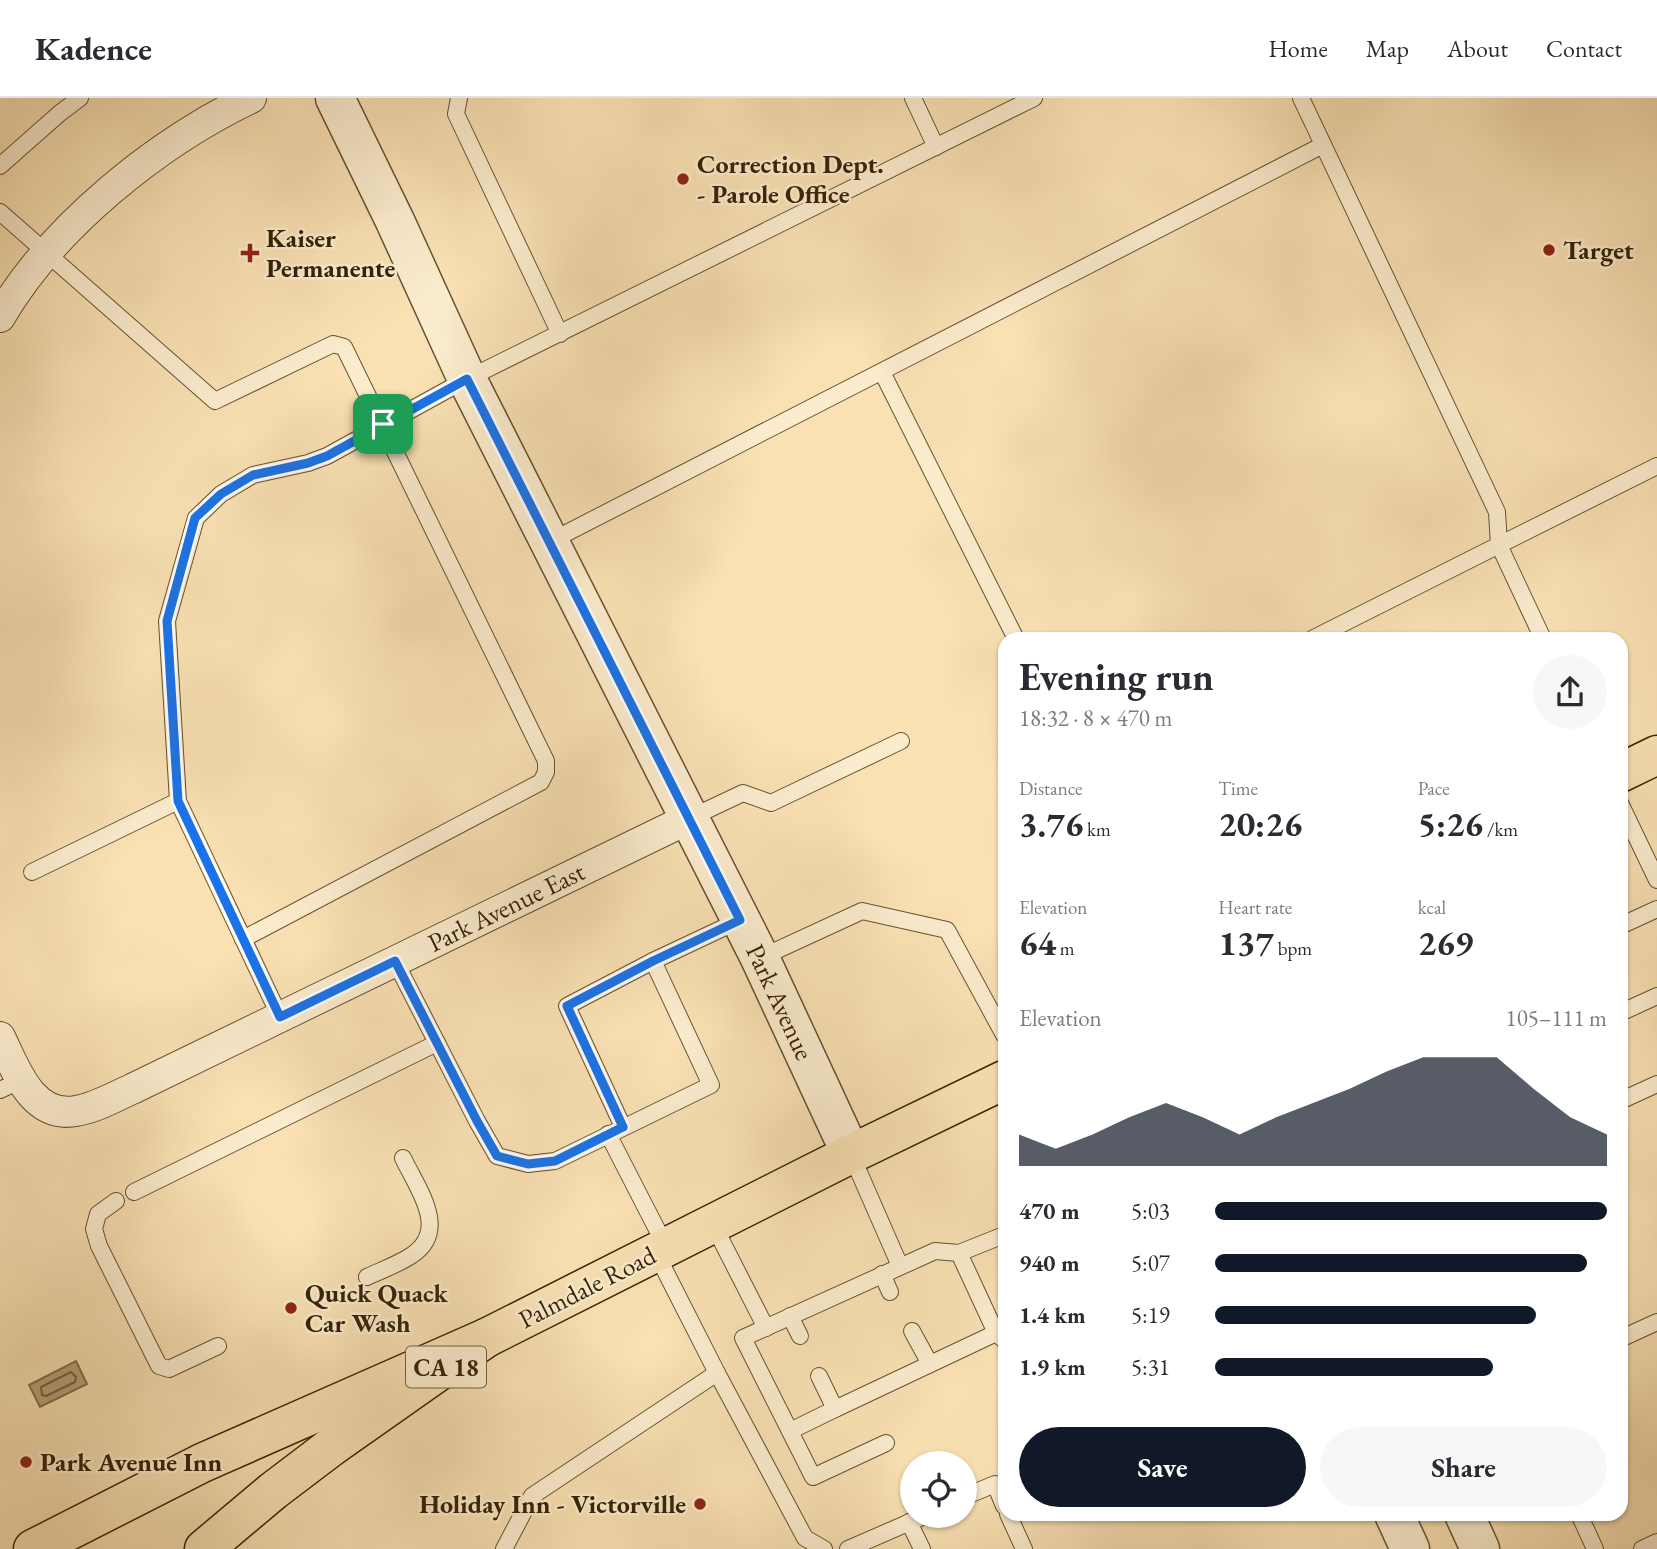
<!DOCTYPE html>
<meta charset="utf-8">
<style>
:root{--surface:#fff;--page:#f7f7f7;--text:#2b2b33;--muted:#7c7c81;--line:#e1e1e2;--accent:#111827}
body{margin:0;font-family:"EB Garamond",serif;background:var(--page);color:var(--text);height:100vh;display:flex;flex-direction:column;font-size:26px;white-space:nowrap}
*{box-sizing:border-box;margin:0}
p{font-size:23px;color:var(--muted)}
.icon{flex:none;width:38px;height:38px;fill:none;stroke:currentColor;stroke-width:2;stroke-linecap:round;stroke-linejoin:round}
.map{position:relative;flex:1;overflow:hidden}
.drawer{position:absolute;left:998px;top:534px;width:630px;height:889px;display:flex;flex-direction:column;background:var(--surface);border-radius:21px;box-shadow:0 2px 5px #0004}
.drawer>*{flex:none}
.tools{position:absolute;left:900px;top:1353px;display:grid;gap:14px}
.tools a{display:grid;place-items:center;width:77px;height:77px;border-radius:50%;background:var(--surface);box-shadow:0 2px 5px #0004;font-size:35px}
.pin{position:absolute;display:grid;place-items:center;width:60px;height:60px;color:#fff;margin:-30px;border-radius:14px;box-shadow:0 4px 10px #0006}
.round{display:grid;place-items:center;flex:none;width:74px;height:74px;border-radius:37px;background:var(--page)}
.overview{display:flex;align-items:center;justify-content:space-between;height:119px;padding:0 21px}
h1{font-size:38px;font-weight:700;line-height:52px}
.metrics{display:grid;grid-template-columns:repeat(3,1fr);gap:10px;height:119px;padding:7px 21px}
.metrics div{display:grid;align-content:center}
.metrics b{font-size:35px;font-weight:700}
.metrics small{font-size:19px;font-weight:400}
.metrics p{font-size:19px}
.chart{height:196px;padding:14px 21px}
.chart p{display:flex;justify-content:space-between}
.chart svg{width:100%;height:126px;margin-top:7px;fill:var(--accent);opacity:.7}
.cta{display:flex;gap:14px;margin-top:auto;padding:14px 21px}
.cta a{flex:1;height:80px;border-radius:42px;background:var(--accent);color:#fff;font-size:28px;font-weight:700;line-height:80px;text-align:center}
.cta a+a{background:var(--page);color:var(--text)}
ul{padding:0 21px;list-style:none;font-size:23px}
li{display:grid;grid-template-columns:112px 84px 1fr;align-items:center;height:52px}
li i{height:18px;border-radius:9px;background:var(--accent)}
header{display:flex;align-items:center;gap:42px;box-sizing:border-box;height:98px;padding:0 35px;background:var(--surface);border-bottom:2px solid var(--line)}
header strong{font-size:33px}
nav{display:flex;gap:38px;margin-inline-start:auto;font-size:24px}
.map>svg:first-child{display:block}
</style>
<header>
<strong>Kadence</strong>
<nav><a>Home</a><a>Map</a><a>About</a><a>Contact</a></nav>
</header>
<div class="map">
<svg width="1657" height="1451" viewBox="0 0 1657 1451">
<rect width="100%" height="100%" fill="#f9e1b3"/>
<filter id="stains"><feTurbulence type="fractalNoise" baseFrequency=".00286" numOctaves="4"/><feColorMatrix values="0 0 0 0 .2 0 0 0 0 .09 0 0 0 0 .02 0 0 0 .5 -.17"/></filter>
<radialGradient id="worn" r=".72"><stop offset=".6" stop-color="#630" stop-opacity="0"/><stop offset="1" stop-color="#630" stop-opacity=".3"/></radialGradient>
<path fill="#b6a078" stroke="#826e4a" stroke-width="2" d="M 76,1263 L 87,1286 L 40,1309 L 29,1287 Z"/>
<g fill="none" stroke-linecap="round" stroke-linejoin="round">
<path stroke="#76613f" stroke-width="2" d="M 71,1274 L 76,1279 L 75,1284 L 46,1298 L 42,1297 L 41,1289 Z"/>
<g stroke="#665231" stroke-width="18">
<g id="service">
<path d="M 459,0 L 456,16 L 560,236"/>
<path d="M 913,0 L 936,49"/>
<path d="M 1301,0 L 1497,414 L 1499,447 L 1312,541"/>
<path d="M 0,68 L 60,15 L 80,0"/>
<path d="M 0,114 L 215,303 L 333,246 L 344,249 L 546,663 L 546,674 L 541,684 L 243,841"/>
<path d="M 882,274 L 1016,541"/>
<path d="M 549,444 L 1323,47"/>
<path d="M 1543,541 L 1499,447 L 1657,368"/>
<path d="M 1620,705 L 1657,782"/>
<path d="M 688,721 L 743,695 L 771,705 L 901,643"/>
<path d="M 32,774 L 178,703"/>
<path d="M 1620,828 L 1657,811"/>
<path d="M 760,860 L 862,813 L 947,832 L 1004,937"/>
<path d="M 395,863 L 477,1023 L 497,1058 L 528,1066 L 555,1063 L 711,987 L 653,863"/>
<path d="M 1620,915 L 1657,898"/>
<path d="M 280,919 L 178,703 L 167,523 L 196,420 L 221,396 L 253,377 L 308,365 L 327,358 L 467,281 L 1034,0"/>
<path d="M 0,992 L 21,982"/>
<path d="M 1620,1003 L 1657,986"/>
<path d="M 623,1029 L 567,908 L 653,863 L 740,822"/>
<path d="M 608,1036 L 666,1149"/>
<path d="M 851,1056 L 900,1168"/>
<path d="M 134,1094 L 437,945"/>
<path d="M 116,1103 L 98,1116 L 94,1131 L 99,1148 L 159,1268 L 169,1271 L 218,1248"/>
<path d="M 713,1126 L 766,1230"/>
<path d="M 656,1155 L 717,1275"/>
<path d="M 959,1155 L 996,1235 L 1004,1242"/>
<path d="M 882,1176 L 890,1194"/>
<path d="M 367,1179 C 382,1172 399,1166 412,1157 C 450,1132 417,1090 403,1060"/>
<path d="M 790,1218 L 800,1238"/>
<path d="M 912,1233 L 930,1266"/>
<path d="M 1620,1241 L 1657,1224"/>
<path d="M 819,1278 L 835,1311 L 996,1235"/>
<path d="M 790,1333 L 835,1311"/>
<path d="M 886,1345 L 813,1379 L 743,1240 L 935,1153 L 959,1155 L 1004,1137"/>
<path d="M 964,1399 L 995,1386 L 1004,1408"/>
<path d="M 1008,1416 L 1024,1451"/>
<path d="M 1579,1416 L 1595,1451"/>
<path d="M 909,1424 L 922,1451"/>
<path d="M 504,1451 L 532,1398 L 717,1275 L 805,1440 L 824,1451"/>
<path d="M 848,1451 L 924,1418"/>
<path d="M 1642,1451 L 1657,1444"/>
</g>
</g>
<g stroke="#665231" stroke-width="32">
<g id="minor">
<path d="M 0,219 C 52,129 157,45 251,0"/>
<path d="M 0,939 C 15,970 32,1021 76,1013 C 95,1010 114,999 132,991 L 688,721"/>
</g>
</g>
<g stroke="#665231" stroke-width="41">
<g id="tertiary">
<path d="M 335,0 L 395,123 L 467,281 L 760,860 L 851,1056"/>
<path d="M 1394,1416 L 1410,1451"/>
<path d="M 1464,1416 L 1480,1451"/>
</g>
</g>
<g stroke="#352206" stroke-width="41">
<g id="trunk">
<path d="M 1620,675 L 1657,657"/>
<path d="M 204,1451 L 273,1393 L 331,1349 L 486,1240 L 851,1056 L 1004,982"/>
</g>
</g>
<g stroke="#352206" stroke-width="41">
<path id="motorway" d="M 33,1451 L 202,1365 L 486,1240"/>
</g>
<use href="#service" stroke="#fbecce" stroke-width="16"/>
<use href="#minor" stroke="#fbecce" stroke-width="30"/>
<use href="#tertiary" stroke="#fbecce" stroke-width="38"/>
<use href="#trunk" stroke="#f9e1b3" stroke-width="38"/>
<use href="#motorway" stroke="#f9e1b3" stroke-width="38"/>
</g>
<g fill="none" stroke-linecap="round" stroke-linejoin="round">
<g stroke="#fff" stroke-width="14">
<path id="route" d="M 467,281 L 740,822 L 653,863 L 567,908 L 623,1029 L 555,1063 L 528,1066 L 497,1058 L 477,1023 L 395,863 L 280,919 L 178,703 L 167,523 L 195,420 L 221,396 L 253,377 L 308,365 L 327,358 Z"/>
</g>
<use href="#route" stroke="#1a73e8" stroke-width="9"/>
</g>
<g fill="#8f2418" stroke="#fbecce" stroke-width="2.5">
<circle cx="683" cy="81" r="7"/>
<circle cx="1549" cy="152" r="7"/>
<path d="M246.5 144.5h7v7h7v7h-7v7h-7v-7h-7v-7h7z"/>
<circle cx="291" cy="1210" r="7"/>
<circle cx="26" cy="1364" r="7"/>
<circle cx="700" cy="1406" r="7"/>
</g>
<g text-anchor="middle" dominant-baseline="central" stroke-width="5" stroke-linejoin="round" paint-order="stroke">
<rect fill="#fbecce" stroke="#705f42" stroke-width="2" x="406" y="1248.5" width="80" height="41" rx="5"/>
<g font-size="24" font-weight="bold" fill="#352206">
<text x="446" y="1269">CA 18</text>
</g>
<g font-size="26" font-weight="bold" fill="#352206" stroke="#fbecce" text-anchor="start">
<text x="697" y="66">Correction Dept.<tspan x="697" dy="30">- Parole Office</tspan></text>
<text x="266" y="140">Kaiser<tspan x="266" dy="30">Permanente</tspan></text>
<text x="1563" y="152">Target</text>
<text x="305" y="1195">Quick Quack<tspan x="305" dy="30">Car Wash</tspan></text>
<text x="40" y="1364">Park Avenue Inn</text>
<text x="686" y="1406" text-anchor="end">Holiday Inn - Victorville</text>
</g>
<g font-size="26" fill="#352206" stroke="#fbecce">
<text transform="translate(506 809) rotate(-26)">Park Avenue East</text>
<text transform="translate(780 904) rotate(65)">Park Avenue</text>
<text transform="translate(587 1189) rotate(-27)">Palmdale Road</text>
</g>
</g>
<rect width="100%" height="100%" filter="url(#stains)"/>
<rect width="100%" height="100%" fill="url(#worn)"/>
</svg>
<div class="tools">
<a><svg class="icon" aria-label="locate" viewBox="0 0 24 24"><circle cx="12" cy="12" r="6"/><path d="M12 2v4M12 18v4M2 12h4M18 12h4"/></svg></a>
</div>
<div class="pin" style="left:383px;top:326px;background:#1e9e55"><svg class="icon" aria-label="arrive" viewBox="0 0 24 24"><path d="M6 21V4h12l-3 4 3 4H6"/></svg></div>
<section class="drawer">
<div class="overview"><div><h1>Evening run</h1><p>18:32 · 8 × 470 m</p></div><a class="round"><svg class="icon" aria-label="share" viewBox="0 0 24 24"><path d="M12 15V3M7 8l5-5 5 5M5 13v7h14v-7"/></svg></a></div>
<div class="metrics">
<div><p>Distance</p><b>3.76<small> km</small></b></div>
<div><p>Time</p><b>20:26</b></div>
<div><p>Pace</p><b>5:26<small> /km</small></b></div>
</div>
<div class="metrics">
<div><p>Elevation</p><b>64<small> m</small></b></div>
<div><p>Heart rate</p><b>137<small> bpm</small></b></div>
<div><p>kcal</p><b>269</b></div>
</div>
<div class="chart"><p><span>Elevation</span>105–111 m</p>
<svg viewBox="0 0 160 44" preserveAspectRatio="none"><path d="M0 44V33L10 38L20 33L30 27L40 22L50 27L60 33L70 27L80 22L90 17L100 11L110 6L120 6L130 6L140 17L150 27L160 33V44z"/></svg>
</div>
<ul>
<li><b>470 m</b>5:03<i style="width:100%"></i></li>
<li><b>940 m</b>5:07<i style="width:95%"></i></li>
<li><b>1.4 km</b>5:19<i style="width:82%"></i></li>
<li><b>1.9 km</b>5:31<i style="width:71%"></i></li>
</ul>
<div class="cta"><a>Save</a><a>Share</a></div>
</section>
</div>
